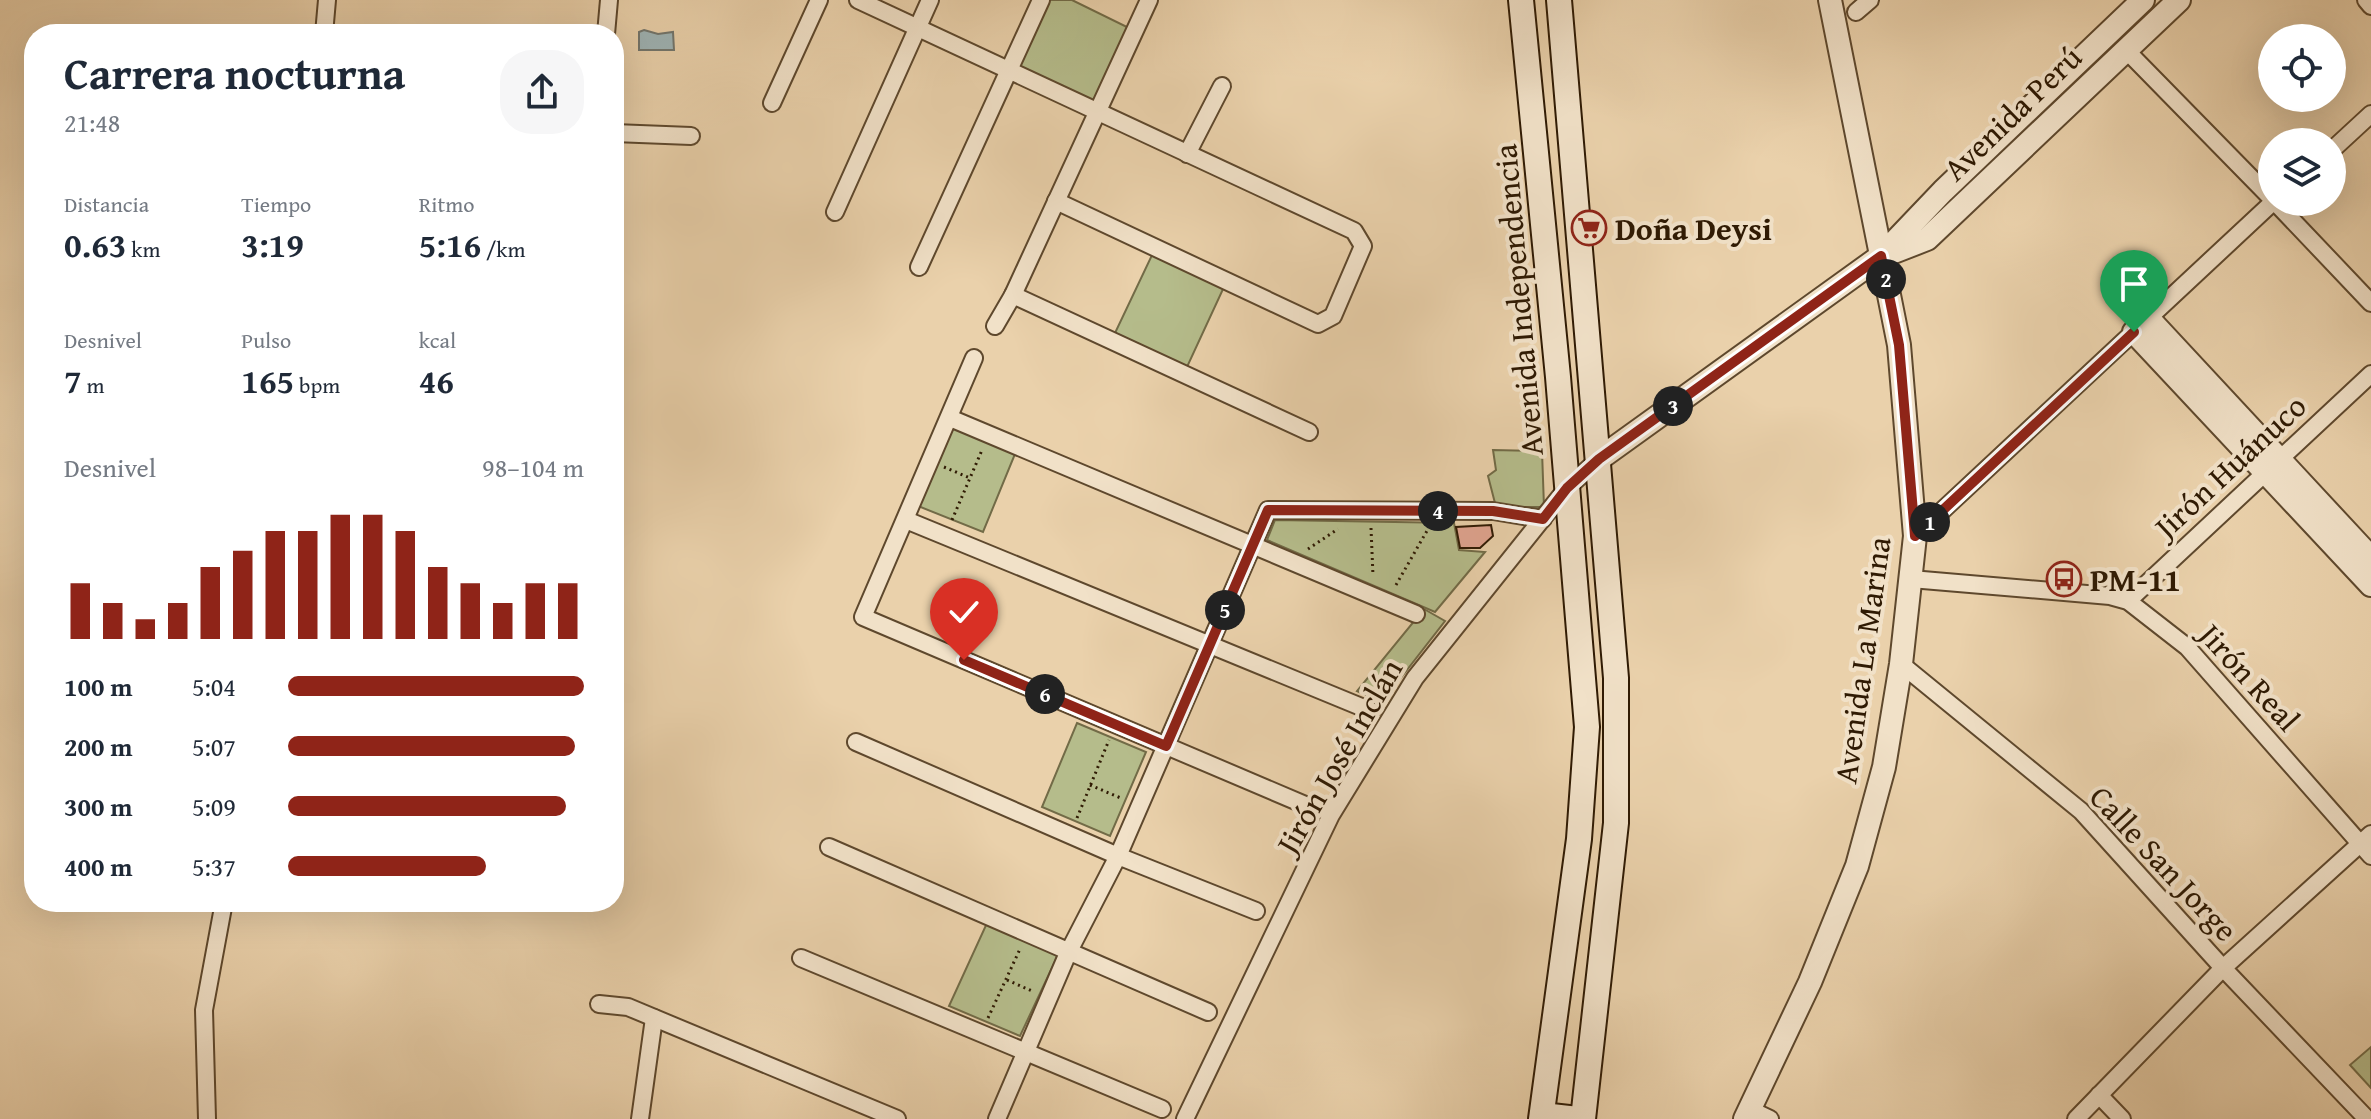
<!DOCTYPE html>
<html lang="es">
<meta charset="utf-8">
<style>
:root{--surface:#fff;--page:#f6f6f7;--text:#1f2937;--muted:#747a83;--accent:#8f2418}
body{margin:0;font-family:"Gentium Book Plus",serif;background:var(--page);color:var(--text);height:100vh;display:flex;flex-direction:column;font-size:30px;white-space:nowrap}
*{box-sizing:border-box;margin:0}
p{font-size:26px;color:var(--muted)}
.icon{flex:none;width:44px;height:44px;fill:none;stroke:currentColor;stroke-width:2;stroke-linecap:round;stroke-linejoin:round}
.map{position:relative;flex:1;overflow:hidden}
.sheet{position:absolute;left:24px;top:24px;width:600px;height:888px;display:flex;flex-direction:column;background:var(--surface);border-radius:32px;box-shadow:0 8px 32px #0002}
.sheet>*{flex:none}
.buttons{position:absolute;left:2258px;top:24px;display:grid;gap:16px}
.buttons a{display:grid;place-items:center;width:88px;height:88px;border-radius:50%;background:var(--surface);box-shadow:0 8px 32px #0002;font-size:40px}
.pin{position:absolute;display:grid;place-items:center;width:68px;height:68px;color:#fff;margin:-82px -34px;border-radius:50% 50% 50% 0;rotate:-45deg;box-shadow:0 0 8px #0007}
.pin .icon{rotate:45deg}
.km{position:absolute;width:40px;height:40px;margin:-20px;border-radius:50%;background:#222;color:#fff;font-size:22px;line-height:40px;text-align:center}
.round{display:grid;place-items:center;flex:none;width:84px;height:84px;border-radius:32px;background:var(--page)}
.overview{display:flex;align-items:center;justify-content:space-between;height:136px;padding:0 40px}
h1{font-size:44px;font-weight:800;line-height:60px}
.metrics{display:grid;grid-template-columns:repeat(3,1fr);gap:12px;height:136px;padding:8px 40px}
.metrics div{display:grid;align-content:center}
.metrics b{font-size:34px;font-weight:800}
.metrics small{font-size:22px;font-weight:400}
.metrics p{font-size:22px}
.chart{height:224px;padding:16px 40px}
.chart p{display:flex;justify-content:space-between}
.chart svg{width:100%;height:144px;margin-top:8px;stroke:var(--accent);stroke-width:6}
ul{padding:0 40px;list-style:none;font-size:26px}
li{display:grid;grid-template-columns:128px 96px 1fr;align-items:center;height:60px}
li i{height:20px;border-radius:10px;background:var(--accent)}
.map>svg:first-child{display:block}
</style>
<div class="map">
<svg width="2371" height="1119" viewBox="0 0 2371 1119">
<rect width="100%" height="100%" fill="#ead1ab"/>
<filter id="stains"><feTurbulence type="fractalNoise" baseFrequency=".0025" numOctaves="4"/><feColorMatrix values="0 0 0 0 .2 0 0 0 0 .09 0 0 0 0 .02 0 0 0 .5 -.17"/></filter>
<radialGradient id="worn" r=".72"><stop offset=".6" stop-color="#630" stop-opacity="0"/><stop offset="1" stop-color="#630" stop-opacity=".3"/></radialGradient>
<g fill="#b5bc8b" stroke="#726b47" stroke-width="2">
<path d="M 1049,0 L 1072,0 L 1129,28 L 1093,104 L 1017,66 Z"/>
<path d="M 1153,253 L 1224,287 L 1187,367 L 1115,333 Z"/>
<path d="M 953,424 L 1015,454 L 983,532 L 918,506 Z"/>
<path d="M 1493,450 L 1542,451 L 1544,507 L 1496,507 L 1488,476 L 1496,470 Z"/>
<path d="M 1275,520 L 1454,523 L 1459,550 L 1485,552 L 1435,612 L 1267,540 Z"/>
<path d="M 1424,609 L 1445,621 L 1382,702 L 1357,691 Z"/>
<path d="M 1077,723 L 1146,752 L 1110,836 L 1042,807 Z"/>
<path d="M 987,923 L 1058,955 L 1020,1036 L 949,1006 Z"/>
<path d="M 2371,1047 L 2371,1088 L 2350,1065 Z"/>
</g>
<path fill="#9eb4b6" stroke="#72766e" stroke-width="2" d="M 644,30 L 658,34 L 673,32 L 674,50 L 639,50 L 639,32 Z"/>
<path fill="#e1a591" stroke="#2f1a03" stroke-width="2" d="M 1491,525 L 1493,536 L 1480,548 L 1460,548 L 1456,527 Z"/>
<g fill="none" stroke-linecap="round" stroke-linejoin="round">
<g stroke="#5e482d" stroke-width="20">
<g id="minor">
<path d="M 858,0 L 1354,231 L 1363,246 L 1333,316 L 1318,324 L 1056,201"/>
<path d="M 2366,0 L 2371,6"/>
<path d="M 1856,12 L 1870,0"/>
<path d="M 324,34 L 327,0"/>
<path d="M 606,34 L 609,0"/>
<path d="M 2125,49 L 2272,199"/>
<path d="M 772,103 L 819,0"/>
<path d="M 614,133 L 691,136"/>
<path d="M 2332,150 L 2371,114"/>
<path d="M 1187,154 L 1222,86"/>
<path d="M 2275,202 L 2371,303"/>
<path d="M 835,212 L 930,0"/>
<path d="M 919,267 L 1041,0"/>
<path d="M 1013,295 L 1309,432"/>
<path d="M 995,326 L 1013,295 L 1149,0"/>
<path d="M 974,358 L 863,617 L 1317,810"/>
<path d="M 950,418 L 1416,614"/>
<path d="M 906,520 L 1371,711"/>
<path d="M 1915,536 L 2273,202"/>
<path d="M 1911,579 L 2110,596 L 2128,601 L 2187,647 L 2371,856"/>
<path d="M 2128,601 L 2371,374"/>
<path d="M 1901,664 L 2081,811 L 2223,968 L 2367,1119"/>
<path d="M 856,742 L 1118,856 L 1256,911"/>
<path d="M 829,847 L 1208,1012"/>
<path d="M 801,958 L 1162,1109"/>
<path d="M 599,1004 L 628,1007 L 897,1119"/>
<path d="M 2099,1095 L 2122,1119"/>
<path d="M 1749,1109 L 1770,1119"/>
<path d="M 207,1119 L 204,1010 L 224,902"/>
<path d="M 640,1119 L 654,1018"/>
<path d="M 997,1119 L 1068,953 L 1118,856 L 1268,510 L 1493,511 L 1543,519"/>
<path d="M 1185,1119 L 1331,815 L 1415,678 L 1567,488 L 1599,459"/>
<path d="M 2076,1119 L 2223,968 L 2371,834"/>
</g>
</g>
<g stroke="#5e482d" stroke-width="26">
<g id="tertiary">
<path d="M 1886,255 L 1927,239 L 2179,0"/>
<path d="M 2148,318 L 2371,558"/>
<path d="M 2134,332 L 2371,585"/>
<path d="M 1599,459 L 1881,256 L 1943,191 L 2143,0"/>
<path d="M 1745,1119 L 1810,982 L 1857,866 L 1884,767 L 1901,664 L 1915,536 L 1899,345 L 1830,0"/>
</g>
</g>
<g stroke="#2f1a03" stroke-width="28">
<g id="secondary">
<path d="M 1521,0 L 1558,377 L 1587,727 L 1579,839 L 1541,1119"/>
<path d="M 1559,0 L 1616,678 L 1616,823 L 1583,1119"/>
<path d="M 1542,1115 L 1578,1119"/>
</g>
</g>
<g stroke="#2f1a03" stroke-width="3" stroke-dasharray="2 4" stroke-linecap="butt">
<path d="M 944,467 L 970,478"/>
<path d="M 952,520 L 982,450"/>
<path d="M 1371,528 L 1373,576"/>
<path d="M 1308,549 L 1338,529"/>
<path d="M 1396,585 L 1428,529"/>
<path d="M 1090,785 L 1123,799"/>
<path d="M 1077,818 L 1109,740"/>
<path d="M 1007,980 L 1032,991"/>
<path d="M 988,1018 L 1020,949"/>
</g>
<use href="#minor" stroke="#f1e1c8" stroke-width="16"/>
<use href="#tertiary" stroke="#f1e1c8" stroke-width="22"/>
<use href="#secondary" stroke="#f1e1c8" stroke-width="24"/>
</g>
<g fill="none" stroke-linecap="round" stroke-linejoin="round">
<g stroke="#fff" stroke-width="16">
<path id="route" d="M 964,660 L 1166,746 L 1268,510 L 1493,511 L 1543,519 L 1567,488 L 1599,459 L 1881,256 L 1899,345 L 1915,536 L 2134,332"/>
</g>
<use href="#route" stroke="#8f2418" stroke-width="10"/>
</g>
<defs>
<g id="supermarket-ring" transform="scale(1.8)"><circle r="9.5" fill="#f1e1c8" stroke="#8f2418" stroke-width="1.5"/><path d="M-6-5.5h2.5l.6 2H6L4.5 2H-2.5L-4.4-4H-6ZM-1.5 3.2a1.3 1.3 0 1 0 .1 0ZM3 3.2a1.3 1.3 0 1 0 .1 0Z" fill="#8f2418"/></g>
<g id="bus-ring" transform="scale(1.8)"><circle r="9.5" fill="#f1e1c8" stroke="#8f2418" stroke-width="1.5"/><path d="M-5-6H5V4H4V6H2V4H-2V6H-4V4H-5ZM-3.5-4V0h7V-4ZM-3.5 1.2v1.5H-2V1.2ZM2 1.2v1.5H3.5V1.2Z" fill="#8f2418"/></g>
</defs>
<g fill-rule="evenodd">
<use href="#supermarket-ring" x="1589" y="228"/>
<use href="#bus-ring" x="2064" y="579"/>
</g>
<g text-anchor="middle" dominant-baseline="central" stroke-width="8" stroke-linejoin="round" paint-order="stroke">
<g font-size="32" fill="#2f1a03" stroke="#f1e1c8">
<text transform="translate(2012 113) rotate(-44)">Avenida Perú</text>
<text transform="translate(1518 300) rotate(-95)">Avenida Independencia</text>
<text transform="translate(2230 466) rotate(-43)">Jirón Huánuco</text>
<text transform="translate(1862 660) rotate(-82)">Avenida La Marina</text>
<text transform="translate(2250 677) rotate(48)">Jirón Real</text>
<text transform="translate(1339 756) rotate(-60)">Jirón José Inclán</text>
<text transform="translate(2164 863) rotate(47)">Calle San Jorge</text>
</g>
<g font-size="32" font-weight="bold" fill="#2f1a03" stroke="#f1e1c8" text-anchor="start">
<text x="1615" y="228">Doña Deysi</text>
<text x="2090" y="579">PM-11</text>
</g>
</g>
<rect width="100%" height="100%" filter="url(#stains)"/>
<rect width="100%" height="100%" fill="url(#worn)"/>
</svg>
<div class="buttons">
<a><svg class="icon" aria-label="locate" viewBox="0 0 24 24"><circle cx="12" cy="12" r="6"/><path d="M12 2v4M12 18v4M2 12h4M18 12h4"/></svg></a>
<a><svg class="icon" aria-label="layers" viewBox="0 0 24 24"><path d="M12 4l9 5-9 5-9-5zM3 14l9 5 9-5"/></svg></a>
</div>
<div class="pin" style="left:2134px;top:332px;background:#1e9e55"><svg class="icon" aria-label="arrive" viewBox="0 0 24 24"><path d="M6 21V4h12l-3 4 3 4H6"/></svg></div>
<div class="pin" style="left:964px;top:660px;background:#d93025"><svg class="icon" aria-label="check" viewBox="0 0 24 24"><path d="M5 12l5 5 9-10"/></svg></div>
<b class="km" style="left:1930px;top:522px">1</b>
<b class="km" style="left:1886px;top:279px">2</b>
<b class="km" style="left:1673px;top:406px">3</b>
<b class="km" style="left:1438px;top:511px">4</b>
<b class="km" style="left:1225px;top:610px">5</b>
<b class="km" style="left:1045px;top:694px">6</b>
<section class="sheet">
<div class="overview"><div><h1>Carrera nocturna</h1><p>21:48</p></div><a class="round"><svg class="icon" aria-label="share" viewBox="0 0 24 24"><path d="M12 15V3M7 8l5-5 5 5M5 13v7h14v-7"/></svg></a></div>
<div class="metrics">
<div><p>Distancia</p><b>0.63<small> km</small></b></div>
<div><p>Tiempo</p><b>3:19</b></div>
<div><p>Ritmo</p><b>5:16<small> /km</small></b></div>
</div>
<div class="metrics">
<div><p>Desnivel</p><b>7<small> m</small></b></div>
<div><p>Pulso</p><b>165<small> bpm</small></b></div>
<div><p>kcal</p><b>46</b></div>
</div>
<div class="chart"><p><span>Desnivel</span>98–104 m</p>
<svg viewBox="0 0 160 44" preserveAspectRatio="none"><path d="M5 44V27M15 44V33M25 44V38M35 44V33M45 44V22M55 44V17M65 44V11M75 44V11M85 44V6M95 44V6M105 44V11M115 44V22M125 44V27M135 44V33M145 44V27M155 44V27"/></svg>
</div>
<ul>
<li><b>100 m</b>5:04<i style="width:100%"></i></li>
<li><b>200 m</b>5:07<i style="width:97%"></i></li>
<li><b>300 m</b>5:09<i style="width:94%"></i></li>
<li><b>400 m</b>5:37<i style="width:67%"></i></li>
</ul>
</section>
</div>
